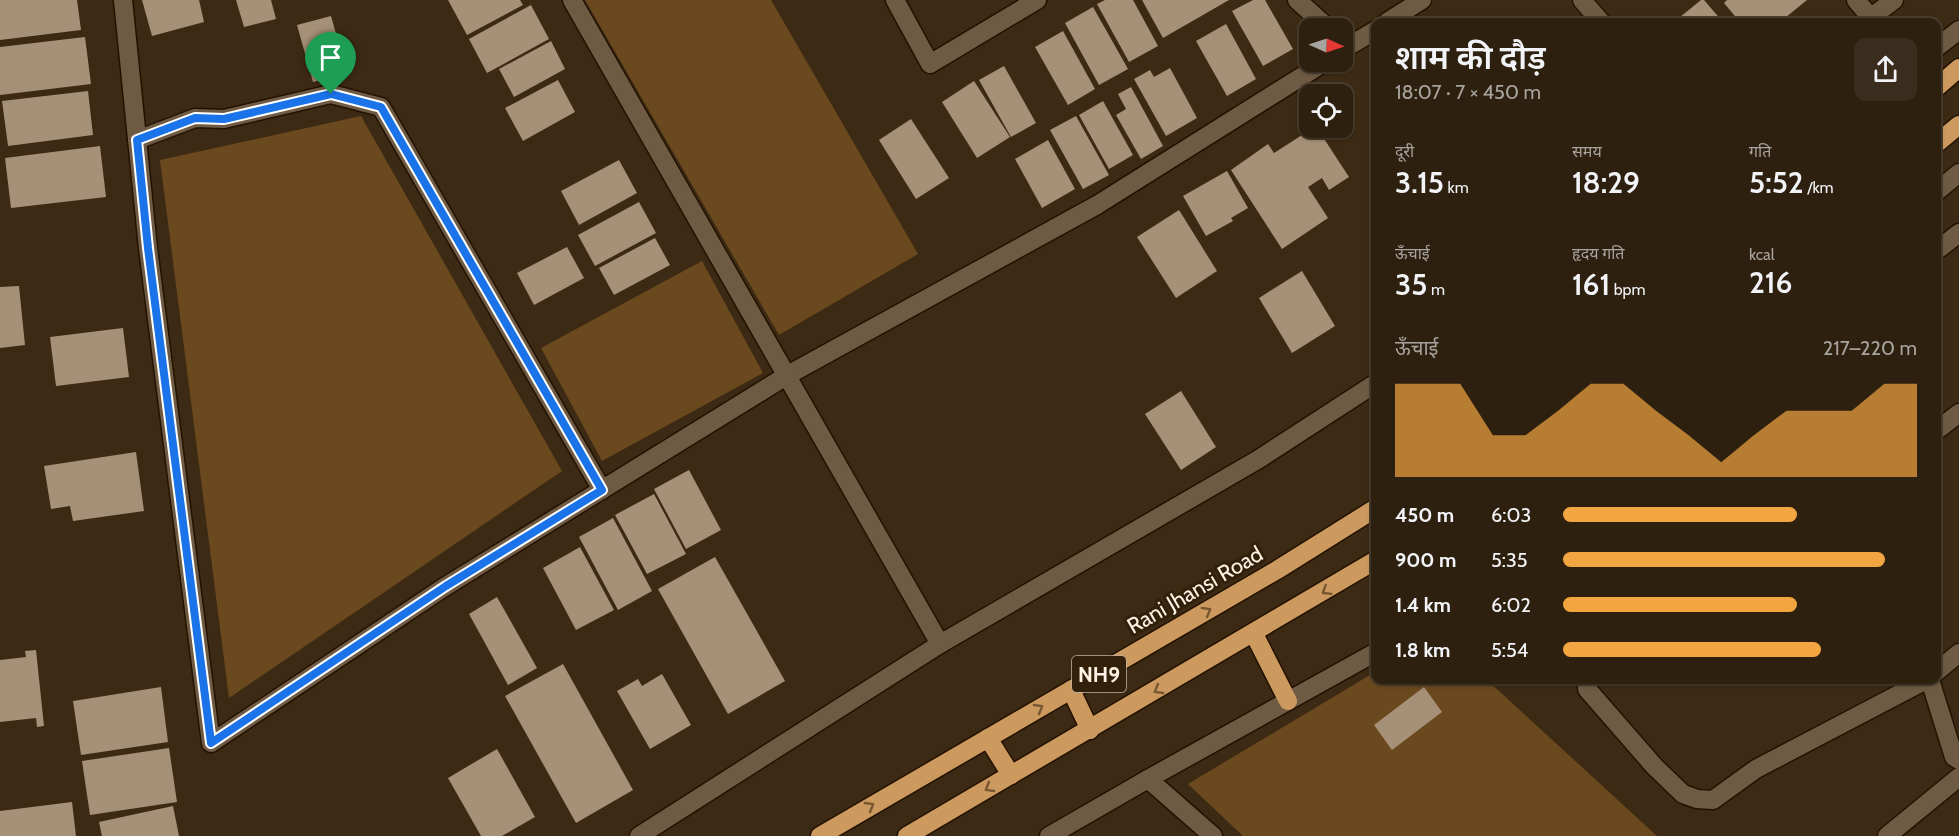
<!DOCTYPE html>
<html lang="hi">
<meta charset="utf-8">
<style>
:root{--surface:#2e200f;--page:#3a2d1d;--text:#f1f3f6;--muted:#a7a39e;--line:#493e2f;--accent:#f2a541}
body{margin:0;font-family:Cabin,"Noto Sans Devanagari",sans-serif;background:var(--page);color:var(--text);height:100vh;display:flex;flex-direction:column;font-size:22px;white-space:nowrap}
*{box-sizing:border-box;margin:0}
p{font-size:20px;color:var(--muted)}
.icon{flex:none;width:33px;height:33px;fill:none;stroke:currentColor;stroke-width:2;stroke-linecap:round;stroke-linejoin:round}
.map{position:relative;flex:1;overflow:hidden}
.details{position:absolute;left:1371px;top:18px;width:570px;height:666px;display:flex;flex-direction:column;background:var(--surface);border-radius:12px;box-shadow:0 2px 4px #0004,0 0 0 2px var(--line)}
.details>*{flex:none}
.needle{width:39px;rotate:93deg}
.fabs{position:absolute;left:1299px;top:18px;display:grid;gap:12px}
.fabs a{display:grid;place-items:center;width:54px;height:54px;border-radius:12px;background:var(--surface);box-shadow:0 2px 4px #0004,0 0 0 2px var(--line);font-size:30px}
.pin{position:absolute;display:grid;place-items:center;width:51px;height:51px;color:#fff;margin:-62px -26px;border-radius:50% 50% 50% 0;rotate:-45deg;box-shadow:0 0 6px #0007}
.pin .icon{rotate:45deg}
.round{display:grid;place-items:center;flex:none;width:63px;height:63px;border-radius:12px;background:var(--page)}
.headline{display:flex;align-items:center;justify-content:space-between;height:102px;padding:0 24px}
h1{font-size:33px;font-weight:600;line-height:45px}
.stats{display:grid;grid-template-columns:repeat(3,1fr);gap:9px;height:102px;padding:6px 24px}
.stats div{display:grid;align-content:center}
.stats b{font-size:30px;font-weight:600}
.stats small{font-size:16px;font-weight:400}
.stats p{font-size:16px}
.chart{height:168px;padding:12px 24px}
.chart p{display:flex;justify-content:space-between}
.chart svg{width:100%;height:108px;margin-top:6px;fill:var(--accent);opacity:.7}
ul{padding:0 24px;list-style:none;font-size:20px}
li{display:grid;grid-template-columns:96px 72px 1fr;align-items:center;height:45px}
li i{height:15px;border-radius:8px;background:var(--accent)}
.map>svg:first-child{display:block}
</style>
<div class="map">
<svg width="1959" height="836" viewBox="0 0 1959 836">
<rect width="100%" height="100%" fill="#3d2a14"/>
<g fill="#6b491e">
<path d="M 585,0 L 771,0 L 918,254 L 779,335 Z"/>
<path d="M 361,116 L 562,471 L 229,698 L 160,160 Z"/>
<path d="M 702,261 L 763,373 L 602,461 L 541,348 Z"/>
<path d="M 1375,672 L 1376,680 L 1487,680 L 1657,836 L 1243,836 L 1188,784 Z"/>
</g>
<g fill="#a79078">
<path d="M 0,0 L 77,0 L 81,30 L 0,40 Z"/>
<path d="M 142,0 L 199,0 L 204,22 L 152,36 Z"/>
<path d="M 236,0 L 271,0 L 276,19 L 244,27 Z"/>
<path d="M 448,0 L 520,0 L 523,5 L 467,35 Z"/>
<path d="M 1105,0 L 1133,0 L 1158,46 L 1129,62 L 1097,4 Z"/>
<path d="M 1142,0 L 1229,0 L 1163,38 Z"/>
<path d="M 1253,0 L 1265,0 L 1293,49 L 1263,66 L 1232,11 Z"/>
<path d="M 1701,0 L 1704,0 L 1723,22 L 1674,22 Z"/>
<path d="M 1727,0 L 1807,0 L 1780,22 L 1740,22 L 1724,3 Z"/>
<path d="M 531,5 L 549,39 L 487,73 L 469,39 Z"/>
<path d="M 1093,7 L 1128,69 L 1099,85 L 1065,23 Z"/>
<path d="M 331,16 L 347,73 L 313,82 L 297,25 Z"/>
<path d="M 1226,24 L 1256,79 L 1227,96 L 1196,41 Z"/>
<path d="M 1063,31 L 1095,89 L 1068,105 L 1035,47 Z"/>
<path d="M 85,37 L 91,84 L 0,95 L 0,47 Z"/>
<path d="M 551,41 L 565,69 L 514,97 L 499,69 Z"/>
<path d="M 1004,66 L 1036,123 L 1011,137 L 979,80 Z"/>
<path d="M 1170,68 L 1197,118 L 1166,136 L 1134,79 L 1150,70 L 1154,77 Z"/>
<path d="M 558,80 L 575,112 L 523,141 L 505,108 Z"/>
<path d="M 974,81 L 1010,137 L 977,158 L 942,102 Z"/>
<path d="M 1131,87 L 1163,146 L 1141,159 L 1116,115 L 1126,109 L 1118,94 Z"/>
<path d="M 88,91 L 93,135 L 8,146 L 2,101 Z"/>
<path d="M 1103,101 L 1133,155 L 1109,169 L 1079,115 Z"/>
<path d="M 1076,116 L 1109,175 L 1083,189 L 1050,130 Z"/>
<path d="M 911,119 L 949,178 L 916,199 L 879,140 Z"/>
<path d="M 1313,128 L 1317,128 L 1349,177 L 1329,190 L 1322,178 L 1308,187 L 1328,218 L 1282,249 L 1231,170 L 1268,144 L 1274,153 Z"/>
<path d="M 1048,140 L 1075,189 L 1042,208 L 1015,159 Z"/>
<path d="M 100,146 L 106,197 L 11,208 L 5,158 Z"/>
<path d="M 619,160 L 637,193 L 579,225 L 561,191 Z"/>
<path d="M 1227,171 L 1248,208 L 1231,218 L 1233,221 L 1206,236 L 1183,196 Z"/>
<path d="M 639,202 L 656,233 L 595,266 L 578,235 Z"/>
<path d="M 1179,210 L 1217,271 L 1176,298 L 1137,237 Z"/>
<path d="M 655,238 L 670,265 L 614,295 L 599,268 Z"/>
<path d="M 567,247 L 584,278 L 534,305 L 517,273 Z"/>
<path d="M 1302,271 L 1335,326 L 1292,353 L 1259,298 Z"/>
<path d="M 19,286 L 25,345 L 0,348 L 0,287 Z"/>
<path d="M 123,328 L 129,377 L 56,386 L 50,337 Z"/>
<path d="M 1181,391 L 1216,447 L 1181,470 L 1145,414 Z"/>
<path d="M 136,452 L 144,511 L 73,521 L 70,506 L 51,509 L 44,466 Z"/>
<path d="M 689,470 L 721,530 L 686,549 L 654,489 Z"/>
<path d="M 654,494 L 686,554 L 647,574 L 615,515 Z"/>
<path d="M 613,518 L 652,591 L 618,610 L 579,537 Z"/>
<path d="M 580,547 L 614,610 L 576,630 L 543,568 Z"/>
<path d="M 715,557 L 785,681 L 728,714 L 658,589 Z"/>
<path d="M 497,597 L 537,668 L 508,685 L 469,614 Z"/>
<path d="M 36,650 L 44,726 L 37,727 L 36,718 L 0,722 L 0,660 L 26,657 L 25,651 Z"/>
<path d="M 563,664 L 633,790 L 576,823 L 505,696 Z"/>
<path d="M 662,674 L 691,725 L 650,749 L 617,691 L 638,679 L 642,686 Z"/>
<path d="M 161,687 L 168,742 L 81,755 L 73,701 Z"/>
<path d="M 1424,687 L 1442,712 L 1392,750 L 1374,725 Z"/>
<path d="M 169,748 L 177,802 L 90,815 L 82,761 Z"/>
<path d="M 497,749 L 535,817 L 502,836 L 481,836 L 448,778 Z"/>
<path d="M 72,802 L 76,836 L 0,836 L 0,811 Z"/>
<path d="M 173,806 L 179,836 L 102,836 L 99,822 Z"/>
</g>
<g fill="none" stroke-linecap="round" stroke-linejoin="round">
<g stroke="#231200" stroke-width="21">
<g id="street">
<path d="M 123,0 L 148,248 L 211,743 L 446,586 L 786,376 L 1097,205 L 1325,62"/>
<path d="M 572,0 L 940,644"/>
<path d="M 895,0 L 930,64 L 1037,0"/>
<path d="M 1297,0 L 1328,28"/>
<path d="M 1582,0 L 1601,22"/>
<path d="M 1856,0 L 1871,18"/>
<path d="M 1387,22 L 1422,0"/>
<path d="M 1865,22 L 1894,0"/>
<path d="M 1342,50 L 1376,30"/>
<path d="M 137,140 L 195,118 L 224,119 L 331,94 L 381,107 L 602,490"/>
<path d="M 1936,251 L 1959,233"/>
<path d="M 1936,431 L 1959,413"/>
<path d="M 1936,672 L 1959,653"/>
<path d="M 1588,680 L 1587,689 L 1654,766 L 1683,794 L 1697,799 L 1713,800 L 1756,769 L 1926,680"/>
<path d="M 1930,680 L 1954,757 L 1959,760"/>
<path d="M 639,836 L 940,644 L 1259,459 L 1376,383"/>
<path d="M 1049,836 L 1148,779"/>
<path d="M 1213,836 L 1148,779 L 1376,652"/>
<path d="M 1887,836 L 1959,777"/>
</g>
</g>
<g stroke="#231200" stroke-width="21">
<g id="secondary">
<path d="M 1936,48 L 1959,30"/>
<path d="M 1936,192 L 1959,173"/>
</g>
</g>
<g stroke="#231200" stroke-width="21">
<g id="highway">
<path d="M 1936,88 L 1959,68"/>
<path d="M 1936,144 L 1959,125"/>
<path d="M 1254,634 L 1288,701"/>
<path d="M 1071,690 L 1090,730"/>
<path d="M 988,738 L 1011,775"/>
<path d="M 820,836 L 1277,570 L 1376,508"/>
<path d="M 907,836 L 1376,560"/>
</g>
</g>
<use href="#street" stroke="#6f5b44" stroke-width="18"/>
<use href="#secondary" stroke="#6f5b44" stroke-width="18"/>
<use href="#highway" stroke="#cc995e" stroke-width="18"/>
</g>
<defs><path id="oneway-chevron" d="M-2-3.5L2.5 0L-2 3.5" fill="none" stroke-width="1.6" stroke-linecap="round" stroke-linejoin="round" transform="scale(1.5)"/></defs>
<g stroke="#775630">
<use href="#oneway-chevron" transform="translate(1326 591) rotate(148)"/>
<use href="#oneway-chevron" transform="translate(1207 611) rotate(-30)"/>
<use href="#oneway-chevron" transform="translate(1158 690) rotate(150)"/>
<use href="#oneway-chevron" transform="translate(1039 708) rotate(-30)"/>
<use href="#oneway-chevron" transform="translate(989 788) rotate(150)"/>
<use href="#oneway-chevron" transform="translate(870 806) rotate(-30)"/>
</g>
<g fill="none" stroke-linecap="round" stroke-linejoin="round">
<g stroke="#fff" stroke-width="12">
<path id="route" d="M 331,94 L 381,107 L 602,490 L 446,586 L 211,743 L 148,248 L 137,140 L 195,118 L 224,119 Z"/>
</g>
<use href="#route" stroke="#1a73e8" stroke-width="8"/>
</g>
<g text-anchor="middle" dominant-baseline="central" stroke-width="6" stroke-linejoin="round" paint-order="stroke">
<rect fill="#32200a" stroke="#c2b4a3" stroke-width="1.5" x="1072" y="656" width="54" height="36" rx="4.5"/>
<g font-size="21" font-weight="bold" fill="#fff3e5">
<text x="1099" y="674">NH9</text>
</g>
<g font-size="22" fill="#fff3e5" stroke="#32200a">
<text transform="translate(1195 590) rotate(-30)">Rani Jhansi Road</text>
</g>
</g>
</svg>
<div class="fabs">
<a><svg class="needle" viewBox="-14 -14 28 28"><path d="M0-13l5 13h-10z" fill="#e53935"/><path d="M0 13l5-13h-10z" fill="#a7a39e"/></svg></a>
<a><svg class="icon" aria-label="locate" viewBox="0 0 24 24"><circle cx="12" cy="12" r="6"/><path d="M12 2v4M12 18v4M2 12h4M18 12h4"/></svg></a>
</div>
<div class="pin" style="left:331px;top:94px;background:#1e9e55"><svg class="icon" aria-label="arrive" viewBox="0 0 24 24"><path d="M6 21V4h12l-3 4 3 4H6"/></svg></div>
<section class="details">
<div class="headline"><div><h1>शाम की दौड़</h1><p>18:07 · 7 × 450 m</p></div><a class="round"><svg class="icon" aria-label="share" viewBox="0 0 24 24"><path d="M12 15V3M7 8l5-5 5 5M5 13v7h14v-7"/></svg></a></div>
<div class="stats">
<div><p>दूरी</p><b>3.15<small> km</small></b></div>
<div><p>समय</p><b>18:29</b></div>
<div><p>गति</p><b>5:52<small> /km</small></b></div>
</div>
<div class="stats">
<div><p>ऊँचाई</p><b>35<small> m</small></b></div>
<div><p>हृदय गति</p><b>161<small> bpm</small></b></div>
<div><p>kcal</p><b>216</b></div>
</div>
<div class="chart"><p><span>ऊँचाई</span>217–220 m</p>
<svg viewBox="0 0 160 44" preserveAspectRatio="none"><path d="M0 44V6L10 6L20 6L30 27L40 27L50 17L60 6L70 6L80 17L90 27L100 38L110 27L120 17L130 17L140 17L150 6L160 6V44z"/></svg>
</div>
<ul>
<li><b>450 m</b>6:03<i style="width:66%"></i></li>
<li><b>900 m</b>5:35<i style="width:91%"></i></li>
<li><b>1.4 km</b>6:02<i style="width:66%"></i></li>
<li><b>1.8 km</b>5:54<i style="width:73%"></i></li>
</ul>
</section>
</div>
